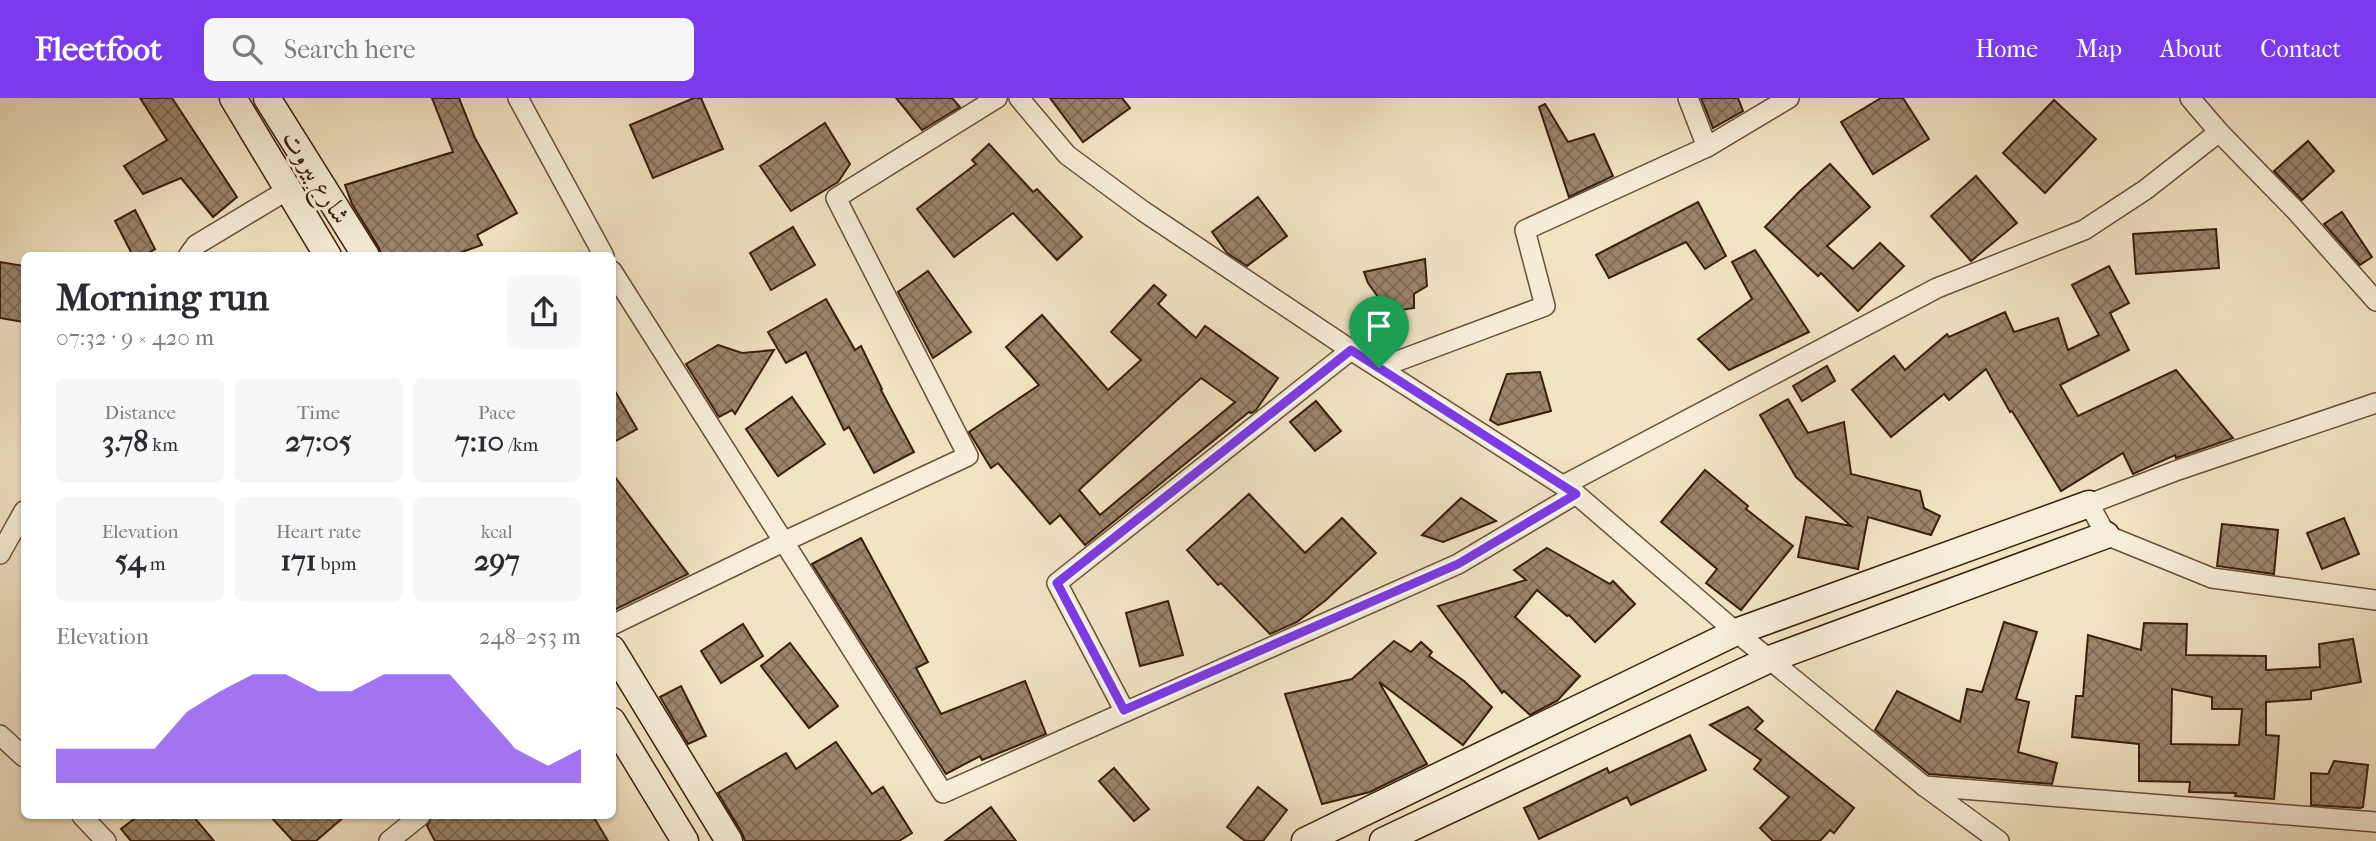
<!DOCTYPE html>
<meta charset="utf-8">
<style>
:root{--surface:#fff;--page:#f7f7f7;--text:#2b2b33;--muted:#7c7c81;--accent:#7c3aed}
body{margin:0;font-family:"IM FELL French Canon",Amiri,serif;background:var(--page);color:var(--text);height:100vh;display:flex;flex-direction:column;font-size:26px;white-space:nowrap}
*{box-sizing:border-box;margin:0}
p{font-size:23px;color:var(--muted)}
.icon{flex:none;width:38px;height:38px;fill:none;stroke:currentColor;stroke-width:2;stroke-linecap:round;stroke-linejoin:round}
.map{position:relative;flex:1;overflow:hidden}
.side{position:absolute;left:21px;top:154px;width:595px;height:567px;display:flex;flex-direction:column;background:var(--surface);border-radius:10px;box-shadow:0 2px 5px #0004}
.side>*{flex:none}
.pin{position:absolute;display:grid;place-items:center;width:60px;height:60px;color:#fff;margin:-72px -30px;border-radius:50% 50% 50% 0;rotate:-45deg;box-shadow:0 0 7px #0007}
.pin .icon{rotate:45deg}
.round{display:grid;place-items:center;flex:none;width:74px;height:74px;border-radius:10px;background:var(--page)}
.overview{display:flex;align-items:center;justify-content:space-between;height:119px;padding:0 35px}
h1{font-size:38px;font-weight:700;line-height:52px}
.figures{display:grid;grid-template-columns:repeat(3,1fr);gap:10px;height:119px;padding:7px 35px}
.figures div{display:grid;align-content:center;border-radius:10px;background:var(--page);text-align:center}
.figures b{font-size:30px;font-weight:700}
.figures small{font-size:19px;font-weight:400}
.figures p{font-size:19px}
.chart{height:196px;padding:14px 35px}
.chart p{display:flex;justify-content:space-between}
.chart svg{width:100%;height:126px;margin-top:7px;fill:var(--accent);opacity:.7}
header{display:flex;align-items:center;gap:42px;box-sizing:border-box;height:98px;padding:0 35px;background:var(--accent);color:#fff}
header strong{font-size:33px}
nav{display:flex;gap:38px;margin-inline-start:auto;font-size:24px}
.search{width:490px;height:63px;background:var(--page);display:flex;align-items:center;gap:18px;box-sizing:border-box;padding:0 24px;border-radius:10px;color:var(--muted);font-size:26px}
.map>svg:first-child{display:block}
</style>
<header>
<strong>Fleetfoot</strong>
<div class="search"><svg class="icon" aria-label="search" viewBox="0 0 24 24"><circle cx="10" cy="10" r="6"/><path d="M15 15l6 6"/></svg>Search here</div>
<nav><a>Home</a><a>Map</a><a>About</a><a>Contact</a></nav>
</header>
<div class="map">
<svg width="2376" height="743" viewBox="0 0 2376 743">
<defs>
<pattern id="building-cross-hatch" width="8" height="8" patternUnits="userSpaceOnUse" patternTransform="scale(1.75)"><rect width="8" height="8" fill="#9a846b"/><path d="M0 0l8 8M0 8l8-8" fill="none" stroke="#7f6b56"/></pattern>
</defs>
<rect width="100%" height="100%" fill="#f2e3c3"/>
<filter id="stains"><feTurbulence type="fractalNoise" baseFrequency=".00286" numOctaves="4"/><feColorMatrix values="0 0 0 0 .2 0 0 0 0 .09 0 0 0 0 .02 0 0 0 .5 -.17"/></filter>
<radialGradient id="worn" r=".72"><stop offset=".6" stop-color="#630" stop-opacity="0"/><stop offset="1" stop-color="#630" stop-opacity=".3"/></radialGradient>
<g fill="url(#building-cross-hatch)" stroke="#3b1d0c" stroke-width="2" fill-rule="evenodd">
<path d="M 140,0 L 172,0 L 237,99 L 213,119 L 181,80 L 143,96 L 124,68 L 167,42 Z"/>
<path d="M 432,0 L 459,0 L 475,40 L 517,115 L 477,137 L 482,147 L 451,158 L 382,158 L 379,150 L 352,106 L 345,87 L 453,54 Z"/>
<path d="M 694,0 L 701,0 L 723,51 L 653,80 L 630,27 Z"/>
<path d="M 896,0 L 952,0 L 960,9 L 922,32 Z"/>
<path d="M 1050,0 L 1122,0 L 1130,10 L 1083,44 Z"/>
<path d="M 1701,0 L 1738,0 L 1743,13 L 1713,30 Z"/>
<path d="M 1881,0 L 1903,0 L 1929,41 L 1873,76 L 1841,24 Z"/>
<path d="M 2054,2 L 2096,41 L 2045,95 L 2003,55 Z"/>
<path d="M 1545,6 L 1568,44 L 1594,36 L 1613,78 L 1569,99 L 1539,9 Z"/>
<path d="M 825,25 L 850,66 L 838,84 L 791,113 L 760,68 Z"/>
<path d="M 2308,43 L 2334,73 L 2302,102 L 2274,73 Z"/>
<path d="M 989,46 L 1033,94 L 1037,91 L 1082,139 L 1057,162 L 1013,115 L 954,159 L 917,111 L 976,66 L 972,62 Z"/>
<path d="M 1830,66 L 1870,109 L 1827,148 L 1853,171 L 1880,145 L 1904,168 L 1858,213 L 1821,175 L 1818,178 L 1765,129 L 1799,94 Z"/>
<path d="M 1976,78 L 2017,125 L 1971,163 L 1931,118 Z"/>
<path d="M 1258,99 L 1287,138 L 1247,168 L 1227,155 L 1212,134 Z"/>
<path d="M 1698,104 L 1726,158 L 1705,171 L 1686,144 L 1609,180 L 1596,157 Z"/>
<path d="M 135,112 L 155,151 L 143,158 L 133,158 L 115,123 Z"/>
<path d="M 2342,114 L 2372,159 L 2360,167 L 2324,126 Z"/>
<path d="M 793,129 L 815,167 L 771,192 L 750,155 Z"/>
<path d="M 2216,131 L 2219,170 L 2136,176 L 2133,136 Z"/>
<path d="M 1755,152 L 1809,234 L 1729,272 L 1698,241 L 1752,201 L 1732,164 Z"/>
<path d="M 1425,161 L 1427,188 L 1414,196 L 1414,210 L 1389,214 L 1368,185 L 1364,174 Z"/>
<path d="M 0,164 L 24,168 L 24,224 L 0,220 Z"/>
<path d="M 2109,168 L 2129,205 L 2110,215 L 2129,252 L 2060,287 L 2078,318 L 2176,272 L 2233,340 L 2176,360 L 2175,357 L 2133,376 L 2123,355 L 2061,393 L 2012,313 L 2010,314 L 1986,271 L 1949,302 L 1944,296 L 1891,339 L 1852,292 L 1894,258 L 1905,272 L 1947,236 L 1949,239 L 2005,214 L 2014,234 L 2058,220 L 2068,252 L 2099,237 L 2072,187 Z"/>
<path d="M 928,173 L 971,234 L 933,260 L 898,194 Z"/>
<path d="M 1154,187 L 1166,197 L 1158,206 L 1196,240 L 1205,228 L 1278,280 L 1256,312 L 1251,315 L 1249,314 L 1085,447 L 1060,417 L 1050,426 L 998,365 L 991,370 L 969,334 L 1039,287 L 1006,249 L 1042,217 L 1108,292 L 1141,262 L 1111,234 ZM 1201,280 L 1235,304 L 1100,417 L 1079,392 Z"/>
<path d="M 826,201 L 855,252 L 861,248 L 882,291 L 881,292 L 914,354 L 874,375 L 849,329 L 844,332 L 806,254 L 786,265 L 768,234 Z"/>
<path d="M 718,247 L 742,255 L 774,252 L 735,316 L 732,312 L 719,319 L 686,266 Z"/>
<path d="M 1827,268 L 1835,283 L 1802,303 L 1793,288 Z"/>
<path d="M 1540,274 L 1551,313 L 1498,327 L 1490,322 L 1507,276 Z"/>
<path d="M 612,288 L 637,331 L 612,345 Z"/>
<path d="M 792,299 L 825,346 L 778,378 L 746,331 Z"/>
<path d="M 1788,301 L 1808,335 L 1844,324 L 1851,376 L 1920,393 L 1924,410 L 1940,418 L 1931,437 L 1868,419 L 1858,471 L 1798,459 L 1806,419 L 1851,428 L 1796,379 L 1760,317 Z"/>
<path d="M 1316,303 L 1341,333 L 1315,353 L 1290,324 Z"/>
<path d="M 1705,372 L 1748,408 L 1746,411 L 1793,448 L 1741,512 L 1706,485 L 1717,471 L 1661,424 Z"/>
<path d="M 612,375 L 688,476 L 612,513 Z"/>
<path d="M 1249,396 L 1305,455 L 1342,420 L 1376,455 L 1326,502 L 1297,524 L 1270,536 L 1221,485 L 1218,487 L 1187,452 Z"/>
<path d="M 1461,400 L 1496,423 L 1443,444 L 1422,437 Z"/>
<path d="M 2344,420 L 2359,456 L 2322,471 L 2307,435 Z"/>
<path d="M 2222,426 L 2278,432 L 2274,476 L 2217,468 Z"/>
<path d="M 861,440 L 928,564 L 916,570 L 941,616 L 1025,583 L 1046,636 L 982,662 L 980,658 L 946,676 L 812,466 Z"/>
<path d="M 1547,450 L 1610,486 L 1613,483 L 1635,506 L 1595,544 L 1569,517 L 1567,518 L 1537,492 L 1515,519 L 1580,578 L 1557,603 L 1530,617 L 1504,593 L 1502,595 L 1438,508 L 1526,482 L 1514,472 Z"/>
<path d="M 1168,503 L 1183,557 L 1140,568 L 1126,515 Z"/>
<path d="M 2004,524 L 2037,534 L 2016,601 L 2029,604 L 2018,654 L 2057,665 L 2052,686 L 1929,676 L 1875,632 L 1897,593 L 1960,624 L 1967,591 L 1982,594 Z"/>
<path d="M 2144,525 L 2187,526 L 2186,557 L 2266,558 L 2266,572 L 2320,569 L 2319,546 L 2353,541 L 2361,584 L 2311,593 L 2311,601 L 2266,604 L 2266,637 L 2279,638 L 2274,701 L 2235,698 L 2236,695 L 2189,694 L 2190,684 L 2139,683 L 2139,646 L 2072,639 L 2076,598 L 2083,598 L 2088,537 L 2141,552 ZM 2172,591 L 2212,599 L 2212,611 L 2242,611 L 2239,647 L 2171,646 Z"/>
<path d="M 743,526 L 763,558 L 721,585 L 701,553 Z"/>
<path d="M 1394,543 L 1411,554 L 1421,544 L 1432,554 L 1429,558 L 1464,583 L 1492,609 L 1463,647 L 1379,584 L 1427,666 L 1370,694 L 1322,706 L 1285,596 L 1352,581 Z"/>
<path d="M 790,545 L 838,608 L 809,630 L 761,568 Z"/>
<path d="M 681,588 L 706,638 L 688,646 L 660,599 Z"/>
<path d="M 1748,609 L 1763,623 L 1755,631 L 1854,710 L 1834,735 L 1830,732 L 1820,743 L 1773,743 L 1760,730 L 1789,699 L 1754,671 L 1761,662 L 1710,627 Z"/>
<path d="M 1690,637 L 1706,672 L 1631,707 L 1627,699 L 1539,741 L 1524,710 L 1607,670 L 1609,675 Z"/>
<path d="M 836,644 L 872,696 L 883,689 L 912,735 L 899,743 L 745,743 L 742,735 L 718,695 L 786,655 L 796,671 Z"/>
<path d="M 2334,663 L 2368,667 L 2363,709 L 2360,710 L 2311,707 L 2311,675 L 2328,676 Z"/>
<path d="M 1114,670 L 1149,711 L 1134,723 L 1099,683 Z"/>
<path d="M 1258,689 L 1287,712 L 1263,743 L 1245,743 L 1227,729 Z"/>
<path d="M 991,709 L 1016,743 L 945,743 Z"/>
<path d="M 138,718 L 193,718 L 214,743 L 131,743 L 121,731 Z"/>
<path d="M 270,718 L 345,718 L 316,743 L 293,743 Z"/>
<path d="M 432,718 L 593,718 L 608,743 L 435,743 L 427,728 Z"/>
</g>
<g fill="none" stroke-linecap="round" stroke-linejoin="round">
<g stroke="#694e3a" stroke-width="22">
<g id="street">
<path d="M 518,0 L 604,158"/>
<path d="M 1019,0 L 1067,57 L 1143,113 L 1351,252 L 1576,396 L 1736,534 L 1924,688 L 1999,743"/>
<path d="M 1688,0 L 1707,49"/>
<path d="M 2190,0 L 2219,34 L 2296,113 L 2376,203"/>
<path d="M 188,158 L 196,147 L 289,91"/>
<path d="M 612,173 L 943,695 L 1458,466 L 1576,396"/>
<path d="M 1379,270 L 1545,208 L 1525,132 L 1707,49 L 1789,0"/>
<path d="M 2376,305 L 2178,372 L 2089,406 L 2106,437 L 2212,480 L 2376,502"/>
<path d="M 1564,387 L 1937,190 L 2084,132 L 2145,92 L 2219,34"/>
<path d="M 0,456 L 24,413"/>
<path d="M 612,527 L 783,444 L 968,358 L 836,100 L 997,0"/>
<path d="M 1124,612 L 1057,485 L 1351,252"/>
<path d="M 0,637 L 24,659"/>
<path d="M 1924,688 L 2376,724"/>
<path d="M 82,718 L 106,743"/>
<path d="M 389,743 L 420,718"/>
</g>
</g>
<g stroke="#3b1d0c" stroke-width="29">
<g id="secondary">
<path d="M 233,0 L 328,158"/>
<path d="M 267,0 L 366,158"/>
<path d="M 612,551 L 729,743"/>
<path d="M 612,623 L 685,743"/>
<path d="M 1305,743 L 1736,534 L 2089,406"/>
<path d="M 1383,743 L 1770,561 L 2106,437"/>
</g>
</g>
<use href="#street" stroke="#f7edd8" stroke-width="19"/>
<use href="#secondary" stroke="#f7edd8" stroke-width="26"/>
</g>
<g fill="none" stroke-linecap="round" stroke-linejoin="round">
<g stroke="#fff" stroke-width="14">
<path id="route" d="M 1351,252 L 1576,396 L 1458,466 L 1124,612 L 1057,485 Z"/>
</g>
<use href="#route" stroke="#7c3aed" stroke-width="9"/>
</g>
<g text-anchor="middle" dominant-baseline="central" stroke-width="6" stroke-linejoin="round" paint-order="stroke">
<g font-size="26" fill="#3b1d0c" stroke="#f7edd8">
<text transform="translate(316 79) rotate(58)">شارع بيروت</text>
</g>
</g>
<rect width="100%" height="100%" filter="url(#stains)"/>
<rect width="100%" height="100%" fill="url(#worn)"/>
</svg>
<div class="pin" style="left:1379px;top:270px;background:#1e9e55"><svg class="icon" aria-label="arrive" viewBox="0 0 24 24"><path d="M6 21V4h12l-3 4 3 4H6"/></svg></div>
<section class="side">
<div class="overview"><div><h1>Morning run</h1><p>07:32 · 9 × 420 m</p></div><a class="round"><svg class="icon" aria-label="share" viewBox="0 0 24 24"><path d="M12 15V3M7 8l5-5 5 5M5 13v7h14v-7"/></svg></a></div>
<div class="figures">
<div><p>Distance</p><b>3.78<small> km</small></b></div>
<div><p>Time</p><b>27:05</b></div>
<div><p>Pace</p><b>7:10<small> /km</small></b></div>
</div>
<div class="figures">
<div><p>Elevation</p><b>54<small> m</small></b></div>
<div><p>Heart rate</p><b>171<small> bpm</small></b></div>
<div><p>kcal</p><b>297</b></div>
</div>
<div class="chart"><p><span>Elevation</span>248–253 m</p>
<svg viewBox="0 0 160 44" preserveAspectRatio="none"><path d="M0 44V32L10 32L20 32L30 32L40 19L50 12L60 6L70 6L80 12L90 12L100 6L110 6L120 6L130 19L140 32L150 38L160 32V44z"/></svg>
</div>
</section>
</div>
